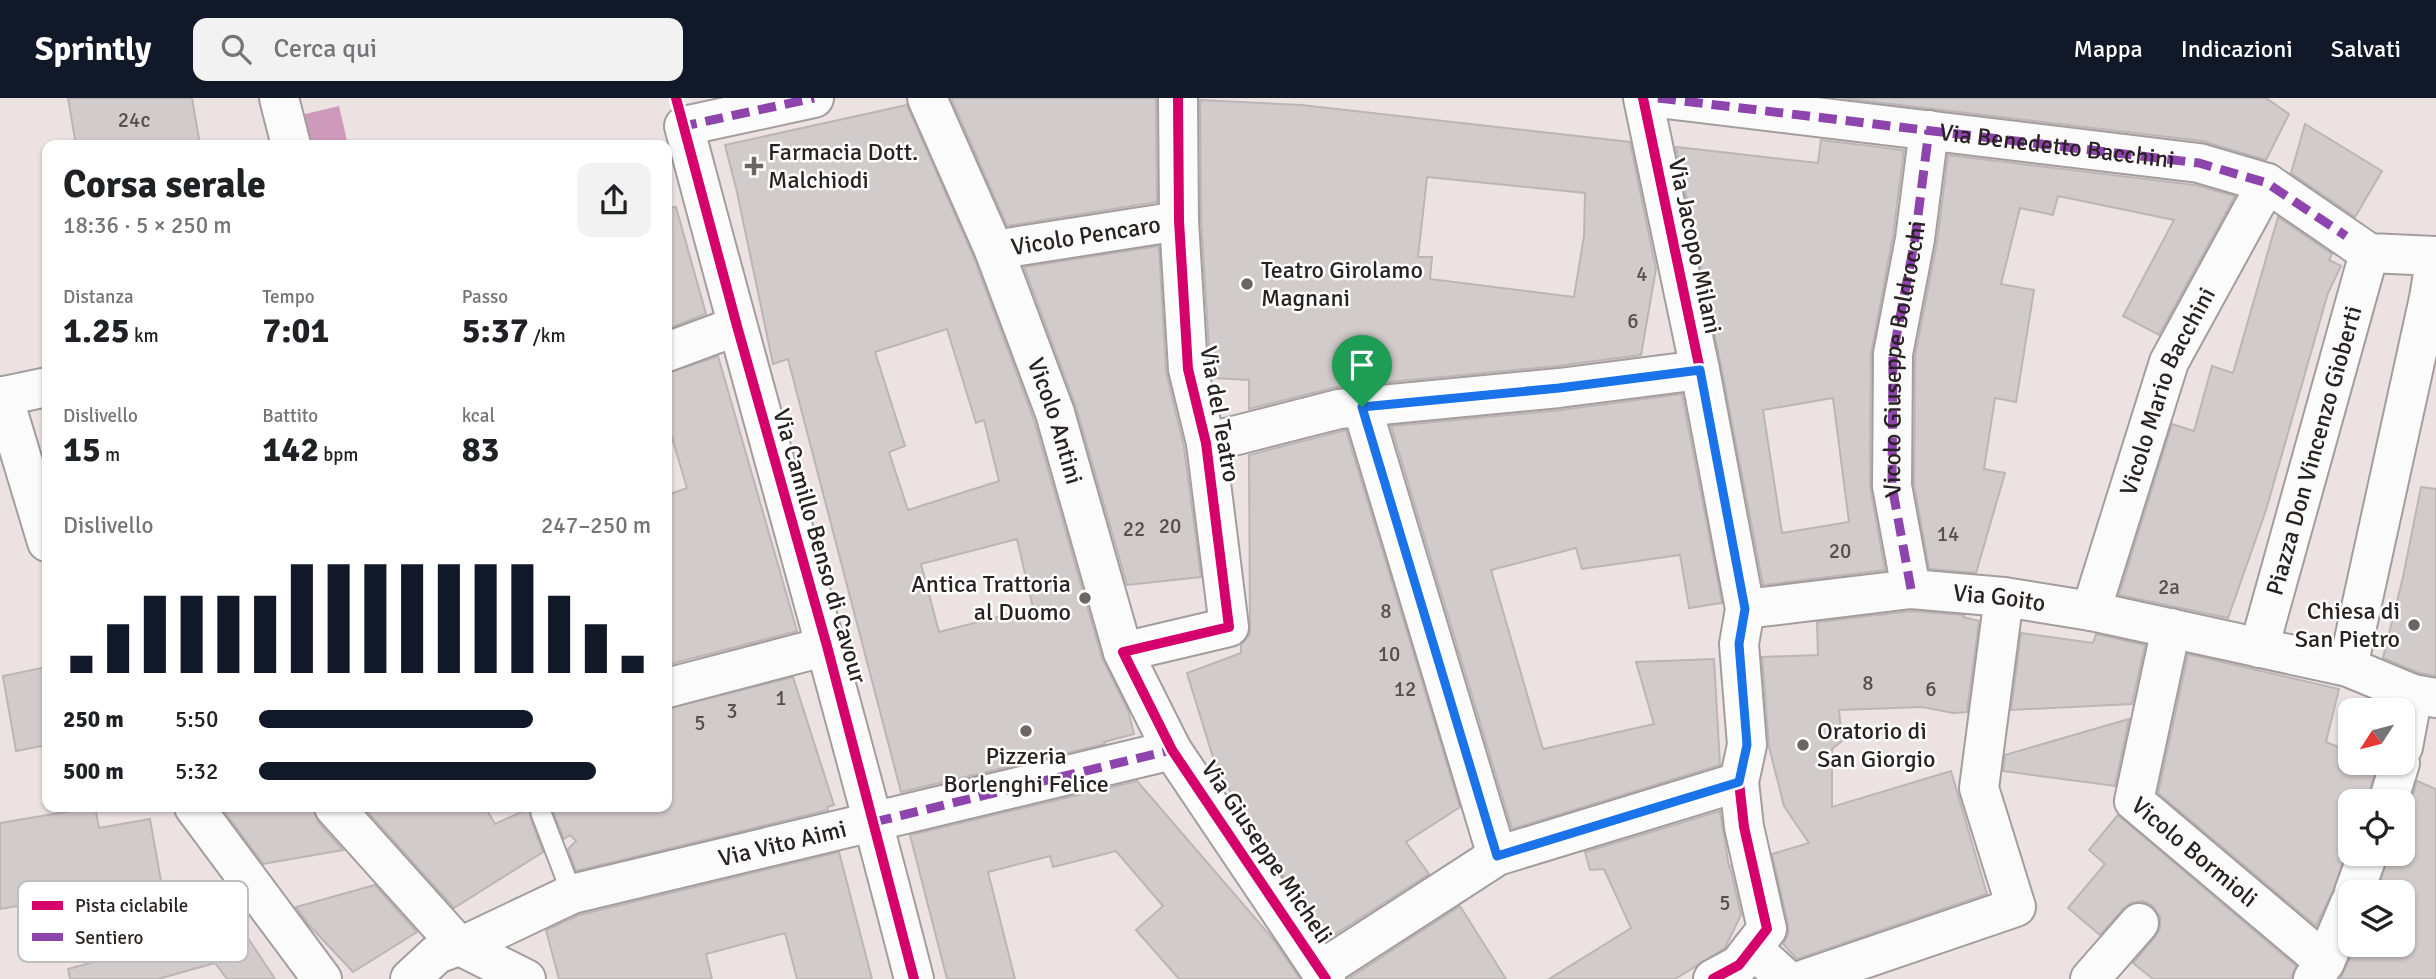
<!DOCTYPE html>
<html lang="it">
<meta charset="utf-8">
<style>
:root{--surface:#fff;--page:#f2f2f2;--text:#202124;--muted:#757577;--accent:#111827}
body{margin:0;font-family:Signika,sans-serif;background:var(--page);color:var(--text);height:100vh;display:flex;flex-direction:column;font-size:26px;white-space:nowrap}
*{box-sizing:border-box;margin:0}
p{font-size:23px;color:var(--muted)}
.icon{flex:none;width:38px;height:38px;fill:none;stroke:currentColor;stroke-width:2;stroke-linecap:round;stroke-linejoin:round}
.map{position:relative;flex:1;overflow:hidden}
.details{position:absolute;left:42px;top:42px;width:630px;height:672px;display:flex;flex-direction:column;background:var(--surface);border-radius:14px;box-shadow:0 2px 5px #0004}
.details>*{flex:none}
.needle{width:46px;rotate:234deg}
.controls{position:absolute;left:2338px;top:600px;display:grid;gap:14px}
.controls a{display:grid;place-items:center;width:77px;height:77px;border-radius:14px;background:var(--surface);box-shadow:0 2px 5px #0004;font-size:35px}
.pin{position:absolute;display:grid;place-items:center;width:60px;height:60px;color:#fff;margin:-72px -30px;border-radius:50% 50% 50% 0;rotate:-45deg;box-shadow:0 0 7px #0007}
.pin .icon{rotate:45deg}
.round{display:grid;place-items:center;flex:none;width:74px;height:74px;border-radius:14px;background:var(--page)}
.headline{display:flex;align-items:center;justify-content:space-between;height:119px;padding:0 21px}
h1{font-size:38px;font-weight:700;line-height:52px}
.figures{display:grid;grid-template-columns:repeat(3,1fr);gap:10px;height:119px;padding:7px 21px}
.figures div{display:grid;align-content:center}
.figures b{font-size:35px;font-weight:700}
.figures small{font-size:19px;font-weight:400}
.figures p{font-size:19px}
.chart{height:196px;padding:14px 21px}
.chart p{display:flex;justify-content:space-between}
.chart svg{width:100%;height:126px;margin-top:7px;stroke:var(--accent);stroke-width:6}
ul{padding:0 21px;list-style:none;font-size:23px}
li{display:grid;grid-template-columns:112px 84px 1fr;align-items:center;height:52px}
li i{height:18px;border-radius:9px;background:var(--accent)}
header{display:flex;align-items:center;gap:42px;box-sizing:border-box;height:98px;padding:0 35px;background:var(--accent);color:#fff}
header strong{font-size:33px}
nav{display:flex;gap:38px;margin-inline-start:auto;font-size:24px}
.search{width:490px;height:63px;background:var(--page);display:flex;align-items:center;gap:18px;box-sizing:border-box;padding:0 24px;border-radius:14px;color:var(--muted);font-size:26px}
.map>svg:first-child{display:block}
</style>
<header>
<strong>Sprintly</strong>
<div class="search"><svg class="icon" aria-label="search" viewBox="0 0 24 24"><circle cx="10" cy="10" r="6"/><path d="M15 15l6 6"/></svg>Cerca qui</div>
<nav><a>Mappa</a><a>Indicazioni</a><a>Salvati</a></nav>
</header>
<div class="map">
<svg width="2436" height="881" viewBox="0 0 2436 881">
<rect width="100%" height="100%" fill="#ece2e2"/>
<path fill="#cf9ab9" d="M 339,8 L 348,47 L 308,47 L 301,17 Z"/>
<g fill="#d2cbcb" stroke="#bcb5b5" stroke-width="2" fill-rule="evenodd">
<path d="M 68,0 L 192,0 L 200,47 L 76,47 Z"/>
<path d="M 951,0 L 1156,0 L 1157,104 L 1007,128 Z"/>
<path d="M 1841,0 L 2266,0 L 2289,16 L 2266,62 L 2202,43 Z"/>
<path d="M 1200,2 L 1301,7 L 1630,44 L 1656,171 L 1641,257 L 1557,268 L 1337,289 L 1249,311 L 1249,282 L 1213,280 L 1210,268 L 1201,122 ZM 1427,79 L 1585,95 L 1584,138 L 1574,199 L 1430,181 L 1432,159 L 1418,159 Z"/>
<path d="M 907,7 L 974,160 L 1034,322 L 1102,560 L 1128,612 L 1134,636 L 1104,644 L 1105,646 L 901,694 L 788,261 L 773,266 L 737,94 L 725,47 ZM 947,231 L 976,325 L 984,322 L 999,383 L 908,412 L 889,354 L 905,348 L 875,254 ZM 1017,441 L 1033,510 L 939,534 L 921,466 Z"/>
<path d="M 2305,26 L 2382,73 L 2355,119 L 2291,75 Z"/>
<path d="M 1821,42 L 1904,52 L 1893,138 L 1871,256 L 1870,388 L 1885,472 L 1763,487 L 1721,268 L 1676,49 L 1818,65 ZM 1833,300 L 1849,424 L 1782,435 L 1763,312 Z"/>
<path d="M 1948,57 L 2195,87 L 2235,98 L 2159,237 L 2123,218 L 2174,122 L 2058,98 L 2053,117 L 2020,110 L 2001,186 L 2034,192 L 2016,304 L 1995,300 L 1984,371 L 2005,375 L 1976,475 L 1929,471 L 1914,386 L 1915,258 L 1937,144 Z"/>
<path d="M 676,109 L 706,216 L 667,231 L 667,110 Z"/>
<path d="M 2278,119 L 2332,156 L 2329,162 L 2341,168 L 2328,195 L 2266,412 L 2228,520 L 2119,497 L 2172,326 L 2194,333 L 2212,268 L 2233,275 Z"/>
<path d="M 1159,148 L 1166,273 L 1184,349 L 1201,479 L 1127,487 L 1076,309 L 1024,169 Z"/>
<path d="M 718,258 L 797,533 L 667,567 L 667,397 L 687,390 L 667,323 L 667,275 Z"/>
<path d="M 1682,296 L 1722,505 L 1689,510 L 1680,457 L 1582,471 L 1576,450 L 1491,472 L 1543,651 L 1654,626 L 1636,564 L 1714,561 L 1720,667 L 1512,731 L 1391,328 L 1561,312 Z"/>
<path d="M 1346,332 L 1460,709 L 1406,744 L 1429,776 L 1326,842 L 1255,736 L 1216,669 L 1187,575 L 1241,555 L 1241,547 L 1250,536 L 1249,357 Z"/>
<path d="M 2421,389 L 2436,391 L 2436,578 L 2419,575 L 2383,560 L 2403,479 Z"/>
<path d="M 1911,513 L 1964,517 L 1963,519 L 1979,523 L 1967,614 L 1953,615 L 1922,609 L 1839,612 L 1842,643 L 1832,651 L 1832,709 L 1951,673 L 1987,796 L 1797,861 L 1783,846 L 1788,836 L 1788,826 L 1772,756 L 1809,745 L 1784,708 L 1769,649 L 1762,559 L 1818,557 L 1817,524 Z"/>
<path d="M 2021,535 L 2093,545 L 2096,536 L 2145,547 L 2132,606 L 2011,612 Z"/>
<path d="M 2188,556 L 2339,591 L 2326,644 L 2350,654 L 2350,665 L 2377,666 L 2367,704 L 2350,704 L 2350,744 L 2333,793 L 2316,828 L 2158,695 Z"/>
<path d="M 47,569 L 47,647 L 16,653 L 3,578 Z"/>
<path d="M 793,579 L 834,707 L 827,709 L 828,712 L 576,773 L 568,751 L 576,743 L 570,737 L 564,741 L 551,709 L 667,709 L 667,611 Z"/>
<path d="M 2129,621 L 2115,688 L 2003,673 L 2005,657 Z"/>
<path d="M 1137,683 L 1273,841 L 1300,881 L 1179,881 L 1136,832 L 1163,808 L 1116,753 L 1053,769 L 1050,758 L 988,774 L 1015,881 L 947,881 L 910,737 Z"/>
<path d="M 2417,683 L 2436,691 L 2436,881 L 2340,881 L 2356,847 L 2403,847 L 2403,794 L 2377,794 L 2389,756 L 2403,756 L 2403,720 L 2409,710 Z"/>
<path d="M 95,709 L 99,730 L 150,721 L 161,783 L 0,811 L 0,725 Z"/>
<path d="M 221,709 L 313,709 L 318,724 L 343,752 L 263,766 Z"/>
<path d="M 363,709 L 485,709 L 495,726 L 530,710 L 530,719 L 543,754 L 454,810 Z"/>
<path d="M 1720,713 L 1729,769 L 1730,768 L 1741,817 L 1725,850 L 1675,881 L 1549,881 L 1631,830 L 1604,771 L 1590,772 L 1585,754 Z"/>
<path d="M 2118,717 L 2296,868 L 2291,881 L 2153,881 L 2133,865 L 2155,839 L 2160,830 L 2160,819 L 2153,808 L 2143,803 L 2131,805 L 2123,811 L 2100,837 L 2068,810 L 2105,766 L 2089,752 Z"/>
<path d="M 839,754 L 872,881 L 797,881 L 785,835 L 706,856 L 712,881 L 559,881 L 546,832 L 579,817 Z"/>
<path d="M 375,787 L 417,834 L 353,874 L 309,827 L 296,809 Z"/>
<path d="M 1460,808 L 1506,881 L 1348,881 Z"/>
<path d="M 238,825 L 275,881 L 227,881 L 215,865 L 158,881 L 70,881 L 68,871 Z"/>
</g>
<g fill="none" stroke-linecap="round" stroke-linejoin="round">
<g stroke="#a49d9d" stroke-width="23">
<path id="lane" d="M 541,715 L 572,796"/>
</g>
<g stroke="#a49d9d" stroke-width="42">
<g id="street">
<path d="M 279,0 L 291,47"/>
<path d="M 814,0 L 684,28 C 759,313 841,595 914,881"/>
<path id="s1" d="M 927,0 L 994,152 L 1055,315 L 1123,554 L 1172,652 L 1326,881"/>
<path d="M 1643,0 L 1700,272 L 1745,511 L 1739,546 L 1747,647 L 1739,684 L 1744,729 L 1767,831 L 1739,867 L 1713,881"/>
<path d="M 1658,0 L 2199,65 L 2267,85 L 2369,155 L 2436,158"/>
<path id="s2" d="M 994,152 L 1179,123"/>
<path d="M 667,254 L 737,228"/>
<path d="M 3,298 L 47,444"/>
<path d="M 0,299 L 47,289"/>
<path d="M 1362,309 L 1497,758"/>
<path d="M 1206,345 L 1339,311 L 1559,290 L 1700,272"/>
<path id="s3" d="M 1911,491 L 1892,388 L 1893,256 L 1915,141 L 1929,32"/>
<path id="s4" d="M 1745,511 L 1911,491 L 2004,499 L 2091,513 L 2348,569 L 2413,596 L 2436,600"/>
<path id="s5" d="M 2091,513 L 2169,264 L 2267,85"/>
<path id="s6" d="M 2171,530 L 2134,703 L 2325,864"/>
<path id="s7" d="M 2259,550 L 2369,155"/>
<path d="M 1123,554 L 1229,529 L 1206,345 L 1188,271 L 1179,123 L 1178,0"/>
<path d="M 2348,569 L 2429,200 L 2436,158"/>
<path d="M 667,590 L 827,548"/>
<path d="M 2403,649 L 2413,596"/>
<path d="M 2388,704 L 2400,665"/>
<path d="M 194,709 L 322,881"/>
<path d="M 334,709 L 458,847 L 526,881"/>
<path d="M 2354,794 L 2368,756"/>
<path d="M 1752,850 L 1786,881"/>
<path d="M 1321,872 L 1497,758 L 1739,684"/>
<path id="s8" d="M 410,881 L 437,856 L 475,842 L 572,796 L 1172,652"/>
<path d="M 1805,881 L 2016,809 L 1979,690 L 2004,499"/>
<path d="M 2090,881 L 2139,825"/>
<path d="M 2313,881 L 2325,864 L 2350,805"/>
</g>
</g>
<use href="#lane" stroke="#fcfbfb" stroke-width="19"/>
<use href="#street" stroke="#fcfbfb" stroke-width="38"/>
<g stroke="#8e44ad" stroke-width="9" stroke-dasharray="18 9" stroke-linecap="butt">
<path id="s9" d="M 1658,0 L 2199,65 L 2267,85 L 2346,138"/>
<path d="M 685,33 L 684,28 L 814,0"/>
<path d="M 1911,491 L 1892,388 L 1893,256 L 1915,141 L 1929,32"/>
<path d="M 874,724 L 1172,652"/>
</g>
<g stroke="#fff" stroke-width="15">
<g id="cycleway">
<path d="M 676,0 L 737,228 L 827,548 L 914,881"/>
<path d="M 1178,0 L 1179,123 L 1188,271 L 1206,345 L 1229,529 L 1123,554 L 1172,652 L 1326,881"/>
<path d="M 1643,0 L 1700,272 L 1745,511 L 1739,546 L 1747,647 L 1739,684 L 1744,729 L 1767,831 L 1739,867 L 1713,881"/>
</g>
</g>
<use href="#cycleway" stroke="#d6006c" stroke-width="10"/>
</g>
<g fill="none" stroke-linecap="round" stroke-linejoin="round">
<g stroke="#fff" stroke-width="14">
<path id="route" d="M 1700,272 L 1745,511 L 1739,546 L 1747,647 L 1739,684 L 1497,758 L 1362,309 L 1559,290 Z"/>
</g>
<use href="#route" stroke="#1a73e8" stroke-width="9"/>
</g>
<g fill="#6d6565" stroke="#fff" stroke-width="2.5">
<path d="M750.5 57.5h7v7h7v7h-7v7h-7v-7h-7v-7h7z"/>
<circle cx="1247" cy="186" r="7"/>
<circle cx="1085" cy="500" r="7"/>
<circle cx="2414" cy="527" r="7"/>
<circle cx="1026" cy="633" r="7"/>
<circle cx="1803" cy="647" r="7"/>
</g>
<g text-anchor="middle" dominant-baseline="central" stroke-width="5" stroke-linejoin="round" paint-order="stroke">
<g font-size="21" fill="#554e4e">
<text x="134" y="22">24c</text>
<text x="1642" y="176">4</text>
<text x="1633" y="223">6</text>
<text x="1170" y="428">20</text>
<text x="1134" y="431">22</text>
<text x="1948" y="436">14</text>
<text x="1840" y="453">20</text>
<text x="2169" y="489">2a</text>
<text x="1386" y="513">8</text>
<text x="1389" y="556">10</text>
<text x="1868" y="585">8</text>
<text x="1405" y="591">12</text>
<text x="1931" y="591">6</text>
<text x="781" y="600">1</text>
<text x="732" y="613">3</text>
<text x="700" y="625">5</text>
<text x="1725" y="805">5</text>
</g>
<g font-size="24" fill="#292222" stroke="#fff">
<text stroke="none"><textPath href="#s9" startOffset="402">Via Benedetto Bacchini</textPath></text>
<text stroke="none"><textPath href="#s2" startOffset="93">Vicolo Pencaro</textPath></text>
<text transform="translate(1695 148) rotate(78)">Via Jacopo Milani</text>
<text stroke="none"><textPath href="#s3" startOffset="233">Vicolo Giuseppe Boldrocchi</textPath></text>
<text stroke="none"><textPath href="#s5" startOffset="233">Vicolo Mario Bacchini</textPath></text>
<text transform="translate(1220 316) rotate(80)">Via del Teatro</text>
<text stroke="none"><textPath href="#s1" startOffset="348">Vicolo Antini</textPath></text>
<text stroke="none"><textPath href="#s7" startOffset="205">Piazza Don Vincenzo Gioberti</textPath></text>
<text transform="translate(820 448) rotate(74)">Via Camillo Benso di Cavour</text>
<text stroke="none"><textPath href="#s4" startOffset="256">Via Goito</textPath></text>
<text stroke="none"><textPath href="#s8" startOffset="401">Via Vito Aimi</textPath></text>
<text stroke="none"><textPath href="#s6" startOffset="256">Vicolo Bormioli</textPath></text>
<text transform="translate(1267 754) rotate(56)">Via Giuseppe Micheli</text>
</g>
<g font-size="24" fill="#292222" stroke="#fff" text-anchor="start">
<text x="768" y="54">Farmacia Dott.<tspan x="768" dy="28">Malchiodi</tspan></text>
<text x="1261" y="172">Teatro Girolamo<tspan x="1261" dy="28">Magnani</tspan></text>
<text x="1071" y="486" text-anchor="end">Antica Trattoria<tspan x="1071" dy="28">al Duomo</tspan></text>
<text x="2400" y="513" text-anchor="end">Chiesa di<tspan x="2400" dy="28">San Pietro</tspan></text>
<text x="1817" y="633">Oratorio di<tspan x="1817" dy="28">San Giorgio</tspan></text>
<text x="1026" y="658" text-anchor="middle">Pizzeria<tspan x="1026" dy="28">Borlenghi Felice</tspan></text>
</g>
</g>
<rect x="18" y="783" width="230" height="81" rx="10" fill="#fff" stroke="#bfbdbd" stroke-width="2"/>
<rect x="32" y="803" width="31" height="9" fill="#d6006c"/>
<rect x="32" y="835" width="31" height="8" fill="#8e44ad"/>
<g font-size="19" fill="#292222">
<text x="75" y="814">Pista ciclabile</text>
<text x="75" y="846">Sentiero</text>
</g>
</svg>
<div class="controls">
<a><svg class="needle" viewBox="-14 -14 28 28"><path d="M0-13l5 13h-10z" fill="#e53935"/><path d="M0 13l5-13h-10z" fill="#757577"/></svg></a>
<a><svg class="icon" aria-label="locate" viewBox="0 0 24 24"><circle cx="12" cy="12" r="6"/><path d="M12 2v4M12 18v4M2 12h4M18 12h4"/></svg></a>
<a><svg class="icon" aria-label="layers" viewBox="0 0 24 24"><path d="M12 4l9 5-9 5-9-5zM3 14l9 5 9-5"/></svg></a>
</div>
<div class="pin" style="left:1362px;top:309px;background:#1e9e55"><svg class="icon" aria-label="arrive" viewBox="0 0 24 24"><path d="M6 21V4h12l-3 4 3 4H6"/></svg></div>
<section class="details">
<div class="headline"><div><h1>Corsa serale</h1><p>18:36 · 5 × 250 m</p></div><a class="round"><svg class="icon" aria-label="share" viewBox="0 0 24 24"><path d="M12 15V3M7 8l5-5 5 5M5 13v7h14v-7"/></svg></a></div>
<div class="figures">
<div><p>Distanza</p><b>1.25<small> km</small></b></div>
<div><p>Tempo</p><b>7:01</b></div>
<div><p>Passo</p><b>5:37<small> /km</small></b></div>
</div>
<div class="figures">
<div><p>Dislivello</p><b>15<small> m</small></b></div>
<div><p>Battito</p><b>142<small> bpm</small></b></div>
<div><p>kcal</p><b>83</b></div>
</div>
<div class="chart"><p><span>Dislivello</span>247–250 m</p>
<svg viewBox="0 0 160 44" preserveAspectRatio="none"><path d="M5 44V38M15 44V27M25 44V17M35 44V17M45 44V17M55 44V17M65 44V6M75 44V6M85 44V6M95 44V6M105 44V6M115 44V6M125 44V6M135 44V17M145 44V27M155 44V38"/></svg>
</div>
<ul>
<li><b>250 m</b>5:50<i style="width:70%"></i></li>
<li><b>500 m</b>5:32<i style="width:86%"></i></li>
</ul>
</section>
</div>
